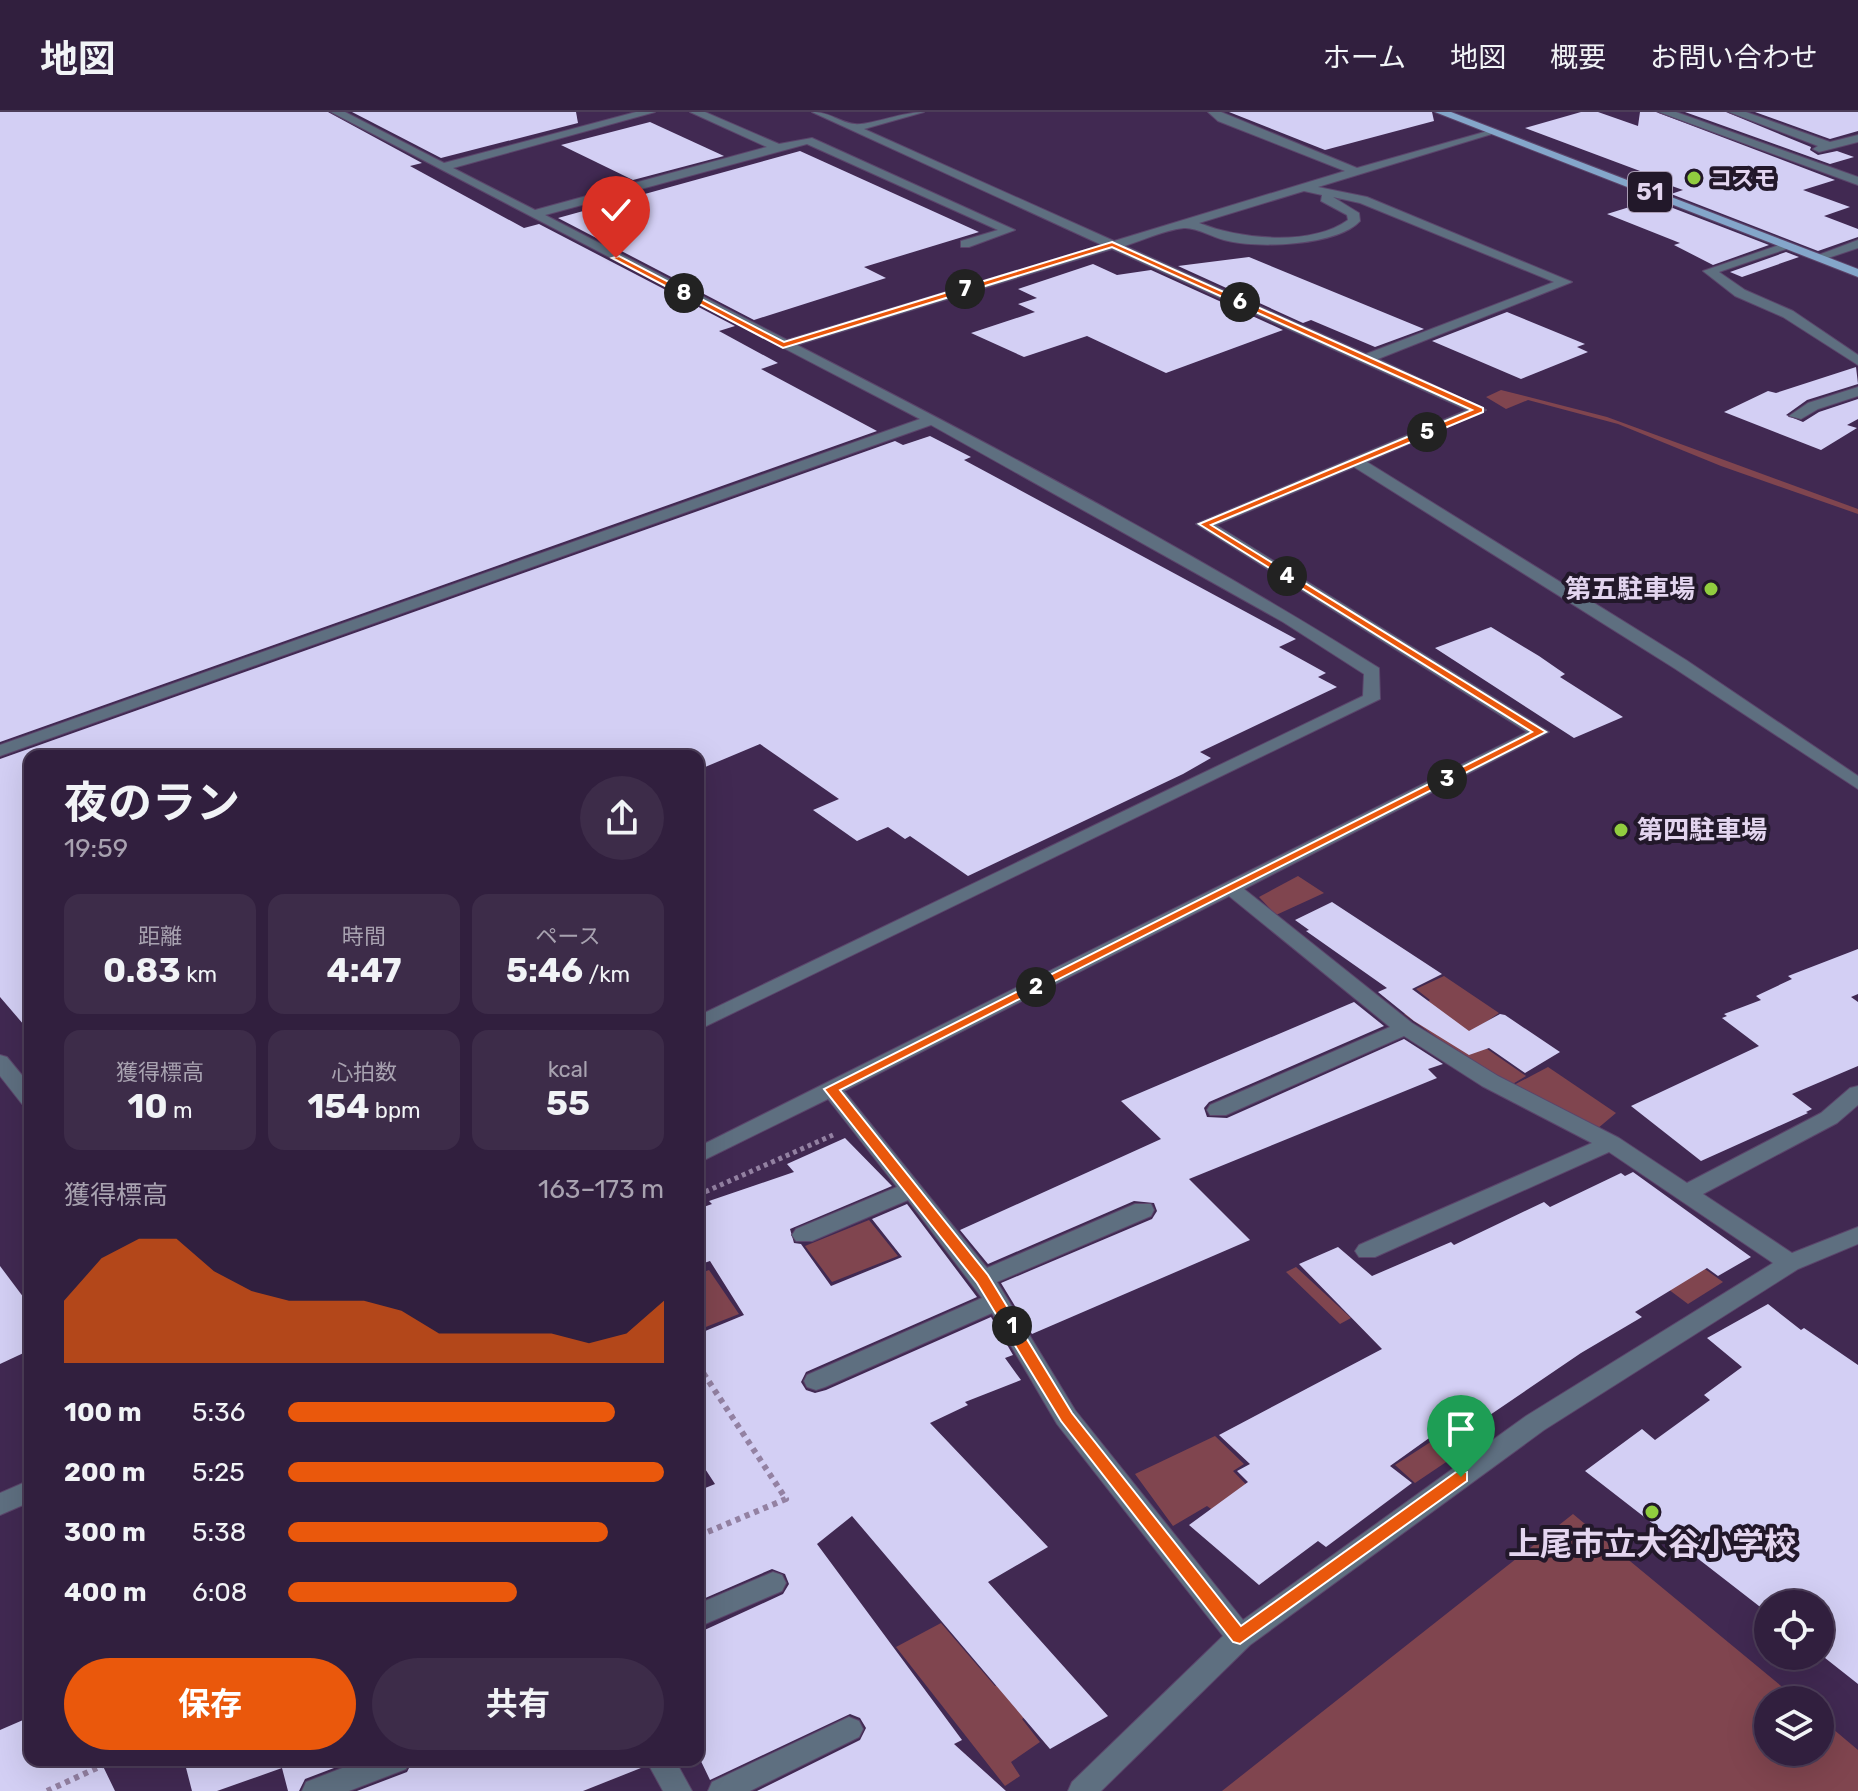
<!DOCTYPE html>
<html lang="ja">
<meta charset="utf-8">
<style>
:root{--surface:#311f3e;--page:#3d2c49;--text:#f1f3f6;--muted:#a8a2b0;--line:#4c3d58;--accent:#ea580c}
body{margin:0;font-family:Rubik,"Noto Sans JP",sans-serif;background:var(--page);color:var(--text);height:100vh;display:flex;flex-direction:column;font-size:30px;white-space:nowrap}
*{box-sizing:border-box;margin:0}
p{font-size:26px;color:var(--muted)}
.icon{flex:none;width:44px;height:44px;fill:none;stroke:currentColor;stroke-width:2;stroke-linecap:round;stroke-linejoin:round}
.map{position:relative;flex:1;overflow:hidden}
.panel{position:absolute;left:24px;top:638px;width:680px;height:1016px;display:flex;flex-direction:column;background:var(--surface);border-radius:16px;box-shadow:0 8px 32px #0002,0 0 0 2px var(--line)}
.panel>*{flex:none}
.tools{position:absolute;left:1754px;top:1478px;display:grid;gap:16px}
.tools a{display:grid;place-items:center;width:80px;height:80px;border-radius:50%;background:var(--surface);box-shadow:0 8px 32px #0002,0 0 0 2px var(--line);font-size:40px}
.pin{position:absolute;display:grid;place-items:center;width:68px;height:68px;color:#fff;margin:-82px -34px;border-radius:50% 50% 50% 0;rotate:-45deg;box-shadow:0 0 8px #0007}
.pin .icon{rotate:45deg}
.km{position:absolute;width:40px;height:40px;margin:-20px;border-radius:50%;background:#222;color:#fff;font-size:22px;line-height:40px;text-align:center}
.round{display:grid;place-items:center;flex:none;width:84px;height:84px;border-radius:42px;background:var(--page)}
.head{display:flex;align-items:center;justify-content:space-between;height:136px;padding:0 40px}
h1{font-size:44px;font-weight:700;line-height:60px}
.figures{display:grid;grid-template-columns:repeat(3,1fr);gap:12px;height:136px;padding:8px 40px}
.figures div{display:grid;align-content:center;border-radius:16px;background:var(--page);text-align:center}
.figures b{font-size:34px;font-weight:700}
.figures small{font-size:22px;font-weight:400}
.figures p{font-size:22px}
.chart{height:224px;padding:16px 40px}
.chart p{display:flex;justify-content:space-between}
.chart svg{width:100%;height:144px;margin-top:8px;fill:var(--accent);opacity:.7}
.action{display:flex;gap:16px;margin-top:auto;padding:16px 40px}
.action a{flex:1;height:92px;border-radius:48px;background:var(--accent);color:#fff;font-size:32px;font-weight:700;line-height:92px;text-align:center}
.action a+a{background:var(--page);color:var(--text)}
ul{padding:0 40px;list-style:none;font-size:26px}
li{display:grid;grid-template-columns:128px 96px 1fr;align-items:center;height:60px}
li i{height:20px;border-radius:10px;background:var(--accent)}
header{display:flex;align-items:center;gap:48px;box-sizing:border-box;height:112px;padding:0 40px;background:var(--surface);border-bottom:2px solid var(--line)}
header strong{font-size:38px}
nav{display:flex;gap:44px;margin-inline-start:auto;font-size:28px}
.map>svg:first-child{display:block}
</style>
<header>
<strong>地図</strong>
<nav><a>ホーム</a><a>地図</a><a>概要</a><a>お問い合わせ</a></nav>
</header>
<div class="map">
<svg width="1858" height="1679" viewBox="0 0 1858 1679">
<rect width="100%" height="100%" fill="#412952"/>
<g fill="#80454f">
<path d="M 1501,278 L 1607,305 L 1858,397 L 1858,402 L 1721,354 L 1618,312 L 1528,288 L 1506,297 L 1486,285 Z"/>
<path d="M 1298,764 L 1324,781 L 1276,803 L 1259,785 Z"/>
<path d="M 1444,864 L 1499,901 L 1467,923 L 1526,964 L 1511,973 L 1475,953 L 1404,902 L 1430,888 L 1416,877 Z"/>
<path d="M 1548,955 L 1616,1001 L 1597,1017 L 1512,974 Z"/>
<path d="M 869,1108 L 898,1144 L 832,1170 L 805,1134 Z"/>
<path d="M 1698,1152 L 1723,1170 L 1688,1192 L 1664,1174 Z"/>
<path d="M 1296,1155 L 1351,1206 L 1340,1212 L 1286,1160 Z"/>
<path d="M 709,1158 L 739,1202 L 698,1218 L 698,1162 Z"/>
<path d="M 1446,1320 L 1467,1336 L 1415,1371 L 1395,1353 Z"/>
<path d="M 1215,1324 L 1244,1352 L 1233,1359 L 1260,1387 L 1229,1410 L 1207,1394 L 1173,1414 L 1135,1362 Z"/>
<path d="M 1573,1402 L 1798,1588 L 1768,1588 L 1768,1640 L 1820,1640 L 1820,1606 L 1858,1638 L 1858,1679 L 1222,1679 Z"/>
<path d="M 941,1511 L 995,1574 L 1005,1570 L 1032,1600 L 1022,1607 L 1040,1630 L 1011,1650 L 1020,1664 L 1005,1674 L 896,1535 Z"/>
</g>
<g fill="#d3cff4">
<path d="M 0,0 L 328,0 L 422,51 L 410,54 L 524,116 L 539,112 L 735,214 L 719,219 L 778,251 L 761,257 L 877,319 L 0,630 Z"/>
<path d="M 352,0 L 576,0 L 578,11 L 441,46 Z"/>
<path d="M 1229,0 L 1432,0 L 1434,9 L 1325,38 Z"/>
<path d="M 1581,0 L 1598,0 L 1638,14 L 1640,0 L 1656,0 L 1835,68 L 1803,78 L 1850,95 L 1824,104 L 1858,117 L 1858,125 L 1818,139 L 1671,82 L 1683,78 L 1644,64 L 1648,62 L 1525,16 Z"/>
<path d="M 1685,0 L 1726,0 L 1811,35 L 1810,38 L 1818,43 L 1837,39 L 1854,45 L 1830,52 Z"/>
<path d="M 1755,0 L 1858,0 L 1858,19 L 1830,27 Z"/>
<path d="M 650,10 L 724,44 L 633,68 L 561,33 Z"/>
<path d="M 800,39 L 979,120 L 864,155 L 886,166 L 754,208 L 558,106 Z"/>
<path d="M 1652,88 L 1769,133 L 1713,153 L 1674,133 L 1680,131 L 1607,102 Z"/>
<path d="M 1786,140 L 1799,145 L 1742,165 L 1730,160 Z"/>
<path d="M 1249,145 L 1424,217 L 1375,235 L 1311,208 L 1303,211 L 1178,154 Z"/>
<path d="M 1093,152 L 1117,163 L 1151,158 L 1283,218 L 1166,261 L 1087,224 L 1024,245 L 971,221 L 1035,200 L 1018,192 L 1037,186 L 1018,177 Z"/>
<path d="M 1507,200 L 1585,232 L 1577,235 L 1588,240 L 1521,267 L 1432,229 Z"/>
<path d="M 1856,255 L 1858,272 L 1807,288 L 1786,303 L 1803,310 L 1819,300 L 1858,287 L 1858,307 L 1847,313 L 1857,316 L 1821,338 L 1724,300 L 1768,279 L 1776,281 Z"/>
<path d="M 930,324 L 971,345 L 964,348 L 1296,527 L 1279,535 L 1326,561 L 1318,565 L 1337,575 L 1200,640 L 1211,646 L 1183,662 L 968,764 L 910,724 L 905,727 L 888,715 L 857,729 L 813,698 L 839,687 L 760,632 L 698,658 L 698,644 L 30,644 L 30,920 L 0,885 L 0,647 L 895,329 L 903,333 Z"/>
<path d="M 1491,515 L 1539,544 L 1565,562 L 1560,565 L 1623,605 L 1574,626 L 1435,536 Z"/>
<path d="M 1332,790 L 1442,862 L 1412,877 L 1469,919 L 1500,902 L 1505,903 L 1560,940 L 1525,961 L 1489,936 L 1469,943 L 1414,909 L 1378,880 L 1387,876 L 1306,819 L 1309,818 L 1295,808 Z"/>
<path d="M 1858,837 L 1858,882 L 1851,885 L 1858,890 L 1858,954 L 1792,982 L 1812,997 L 1806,1000 L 1808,1001 L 1701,1049 L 1631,994 L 1759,934 L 1722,906 L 1727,904 L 1724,902 L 1761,888 L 1756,884 L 1792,867 L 1788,864 Z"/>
<path d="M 1354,890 L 1384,914 L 1209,990 L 1204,996 L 1207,1005 L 1227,1006 L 1404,927 L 1443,952 L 1428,957 L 1437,966 L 1189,1067 L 1250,1128 L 1032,1222 L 1001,1171 L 1152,1107 L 1157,1099 L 1154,1091 L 1134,1089 L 988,1152 L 960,1118 L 1161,1027 L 1121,989 Z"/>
<path d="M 845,1026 L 892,1074 L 790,1117 L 794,1131 L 801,1132 L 831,1174 L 902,1145 L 872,1107 L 907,1092 L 977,1185 L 806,1260 L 801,1270 L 806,1278 L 815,1281 L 826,1278 L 991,1205 L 1013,1243 L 1005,1246 L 1021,1268 L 965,1290 L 968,1293 L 930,1311 L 1048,1435 L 988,1470 L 1108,1604 L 1050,1637 L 852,1404 L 817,1432 L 962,1628 L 954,1632 L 1006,1679 L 757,1679 L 860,1628 L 866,1616 L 860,1606 L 850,1602 L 710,1668 L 698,1643 L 698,1521 L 783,1482 L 789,1472 L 785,1462 L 772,1457 L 703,1487 L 698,1479 L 698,1379 L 715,1372 L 698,1346 L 698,1222 L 744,1203 L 710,1149 L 698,1153 L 698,1097 L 712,1092 L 709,1089 L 794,1060 L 787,1052 Z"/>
<path d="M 1633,1060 L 1751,1145 L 1718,1164 L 1707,1156 L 1635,1200 L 1642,1205 L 1581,1241 L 1487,1305 L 1474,1294 L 1390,1354 L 1412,1371 L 1326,1435 L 1318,1429 L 1259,1473 L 1189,1413 L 1248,1370 L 1237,1359 L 1250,1352 L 1219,1323 L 1382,1237 L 1299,1152 L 1338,1135 L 1372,1164 L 1451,1130 L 1454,1133 L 1544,1090 L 1550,1095 L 1621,1061 L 1625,1064 Z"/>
<path d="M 0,1154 L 30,1194 L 30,1238 L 0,1252 Z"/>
<path d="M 1768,1192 L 1801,1218 L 1804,1216 L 1858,1253 L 1858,1572 L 1820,1542 L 1820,1492 L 1768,1492 L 1768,1501 L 1585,1359 L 1642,1317 L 1655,1328 L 1710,1288 L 1704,1283 L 1742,1255 L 1707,1226 Z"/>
<path d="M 30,1605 L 30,1648 L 100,1648 L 115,1679 L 0,1679 L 0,1618 Z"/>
<path d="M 184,1648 L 355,1648 L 305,1667 L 299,1679 L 288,1679 L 282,1656 L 217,1679 L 192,1679 Z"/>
<path d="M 413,1648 L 643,1648 L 646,1654 L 583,1679 L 357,1679 L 407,1660 Z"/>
</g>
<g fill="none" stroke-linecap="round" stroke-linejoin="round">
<g stroke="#5b456b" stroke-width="2">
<g id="minor">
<path d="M 331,0 L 345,0 L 444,51 L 636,0 L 655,0 L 453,56 L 535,98 L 767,35 L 690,0 L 705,0 L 779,32 L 812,26 L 1015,118 L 969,135 L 961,135 L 961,129 L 998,118 L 807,32 L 545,103 L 787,228 L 1102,133 L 812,0 C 831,0 840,11 855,12 C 868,14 902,0 924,0 L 864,17 L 1114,129 L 1345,59 L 1218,9 L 1208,0 L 1221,0 L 1357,56 L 1495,17 L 1495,21 L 1318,75 L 1367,85 L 1572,170 L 1378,247 L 1486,298 L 1367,350 L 1686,548 L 1858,664 L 1858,677 L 1674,556 L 1354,355 L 1216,413 L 1549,620 L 1244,777 L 1412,911 L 1498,964 L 1619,1026 L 1687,1071 L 1821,1001 L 1850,976 L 1858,974 L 1858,993 L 1837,1011 L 1703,1082 L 1792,1141 L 1858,1115 L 1858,1132 L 1798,1157 L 1544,1318 L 1250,1533 L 1101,1679 L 1068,1679 L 1072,1670 L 1223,1524 L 1057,1312 L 992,1201 L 825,1275 L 816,1278 L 807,1275 L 804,1269 L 807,1263 L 982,1186 L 908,1088 L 812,1129 L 796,1129 L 792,1123 L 796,1117 L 897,1075 L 828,987 L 698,1051 L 698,1035 L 1527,620 L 1196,412 L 1467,298 L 1112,137 L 797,233 C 994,334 1192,439 1379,556 L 1380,587 L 698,918 L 698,904 L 1363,584 L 1364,562 L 1283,510 L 931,313 L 0,644 L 0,633 L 920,307 ZM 1304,79 L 1322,83 L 1321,89 L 1347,103 L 1348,108 C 1310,135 1239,127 1199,111 ZM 1333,85 L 1360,91 L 1554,170 L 1366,242 L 1125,134 C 1143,128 1165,118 1184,116 C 1195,115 1213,125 1224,128 C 1256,137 1337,134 1360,109 L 1359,101 ZM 1229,784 L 1390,915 L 1210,993 L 1207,998 L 1210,1003 L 1226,1003 L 1404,924 L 1482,974 L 1592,1031 L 1359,1133 L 1355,1139 L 1359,1145 L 1375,1145 L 1609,1040 L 1773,1151 L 1526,1304 L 1243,1508 L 1075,1298 L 997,1170 L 1151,1104 L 1154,1098 L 1151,1092 L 1135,1092 L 987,1156 L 844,979 Z"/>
<path d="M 1659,0 L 1676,0 L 1858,65 L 1858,73 Z"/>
<path d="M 1729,0 L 1746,0 L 1830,30 L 1858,23 L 1858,30 L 1819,40 L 1813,37 L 1818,34 Z"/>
<path d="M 1858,128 L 1858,136 L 1819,149 L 1813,145 Z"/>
<path d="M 1785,131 L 1795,134 L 1719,160 L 1745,178 L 1793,199 L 1858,243 L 1858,253 L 1783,205 L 1735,184 L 1703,159 Z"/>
<path d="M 1858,275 L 1858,284 L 1818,297 L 1801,307 L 1789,304 L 1808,291 Z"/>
<path d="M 0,943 L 7,945 L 30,973 L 30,994 L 22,992 L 0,964 Z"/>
<path d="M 30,1368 L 30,1390 L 0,1403 L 0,1381 Z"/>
<path d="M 773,1460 L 782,1463 L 786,1471 L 782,1479 L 698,1515 L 698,1492 Z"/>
<path d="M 849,1605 L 859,1609 L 863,1617 L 859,1625 L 750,1679 L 708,1679 L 712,1670 Z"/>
<path d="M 363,1648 L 410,1648 L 406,1657 L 349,1679 L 302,1679 L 306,1670 Z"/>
<path d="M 646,1648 L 675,1648 L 692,1679 L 663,1679 Z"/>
</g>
</g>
<g stroke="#5b456b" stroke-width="2">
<path id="major" d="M 1435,0 L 1451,0 L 1858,157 L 1858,165 Z"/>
</g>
<path stroke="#9381a2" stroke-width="5" stroke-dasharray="4 4" stroke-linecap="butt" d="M 698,1083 L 833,1023"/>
<g stroke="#9381a2" stroke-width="6" stroke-dasharray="5 5" stroke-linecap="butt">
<path d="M 698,1253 L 786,1387 L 698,1424"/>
<path d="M 47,1679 L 114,1648"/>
</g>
<use href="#minor" fill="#5e6f80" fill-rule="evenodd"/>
<use href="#major" fill="#84a6ca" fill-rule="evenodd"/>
</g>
<path fill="#ea580c" stroke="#fff" stroke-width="2" d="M 1112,130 L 1483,296 L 1483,300 L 1211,413 L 1546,620 L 840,978 L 988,1163 L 1072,1301 L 1241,1514 L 1456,1360 L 1467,1360 L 1467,1369 L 1240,1532 L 1233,1530 L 1061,1309 L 977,1171 L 824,977 L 1532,620 L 1199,412 L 1472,298 L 1112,135 L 783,236 L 612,146 L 619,144 L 784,230 Z"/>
<g fill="#91cd3f" stroke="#22182a" stroke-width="3">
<circle cx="1694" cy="66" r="8"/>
<circle cx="1711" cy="477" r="8"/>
<circle cx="1621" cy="718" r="8"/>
<circle cx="1652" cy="1400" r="8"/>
</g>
<g text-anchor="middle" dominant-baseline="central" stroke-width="8" stroke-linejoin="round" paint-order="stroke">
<g font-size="22" font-weight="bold" fill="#e3d5ef" stroke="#22182a" text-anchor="start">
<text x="1710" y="66">コスモ</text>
</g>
<rect fill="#22182a" stroke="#a99cb4" stroke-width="2" x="1628" y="60" width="44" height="40" rx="6"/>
<g font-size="24" font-weight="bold" fill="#e3d5ef">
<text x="1650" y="80">51</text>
</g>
<g font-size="26" font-weight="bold" fill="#e3d5ef" stroke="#22182a" text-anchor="end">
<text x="1695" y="477">第五駐車場</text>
<text x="1637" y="718" text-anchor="start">第四駐車場</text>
</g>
<g font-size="32" font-weight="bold" fill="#e3d5ef" stroke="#22182a">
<text x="1652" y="1432">上尾市立大谷小学校</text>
</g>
</g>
</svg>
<div class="tools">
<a><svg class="icon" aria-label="locate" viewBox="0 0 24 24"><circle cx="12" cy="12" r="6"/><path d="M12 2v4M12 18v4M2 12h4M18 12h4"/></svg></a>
<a><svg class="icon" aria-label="layers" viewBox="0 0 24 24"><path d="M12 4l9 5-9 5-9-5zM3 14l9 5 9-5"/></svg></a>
</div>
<div class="pin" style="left:1461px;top:1365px;background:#1e9e55"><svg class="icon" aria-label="arrive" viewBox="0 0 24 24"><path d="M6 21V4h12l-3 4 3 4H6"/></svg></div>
<div class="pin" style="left:616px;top:146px;background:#d93025"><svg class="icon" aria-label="check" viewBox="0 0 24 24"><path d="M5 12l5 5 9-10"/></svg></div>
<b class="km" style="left:1012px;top:1214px">1</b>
<b class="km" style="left:1036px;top:875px">2</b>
<b class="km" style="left:1447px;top:667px">3</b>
<b class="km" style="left:1287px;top:464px">4</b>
<b class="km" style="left:1427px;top:320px">5</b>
<b class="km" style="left:1240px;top:190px">6</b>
<b class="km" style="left:965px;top:177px">7</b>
<b class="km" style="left:684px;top:181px">8</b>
<section class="panel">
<div class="head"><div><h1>夜のラン</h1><p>19:59</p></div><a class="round"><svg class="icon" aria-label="share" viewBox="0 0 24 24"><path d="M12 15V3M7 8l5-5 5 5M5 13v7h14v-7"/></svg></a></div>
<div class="figures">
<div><p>距離</p><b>0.83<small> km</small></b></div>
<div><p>時間</p><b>4:47</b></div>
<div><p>ペース</p><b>5:46<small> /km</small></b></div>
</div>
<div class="figures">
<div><p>獲得標高</p><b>10<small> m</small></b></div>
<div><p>心拍数</p><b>154<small> bpm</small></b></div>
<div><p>kcal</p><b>55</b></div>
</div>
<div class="chart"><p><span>獲得標高</span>163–173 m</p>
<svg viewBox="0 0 160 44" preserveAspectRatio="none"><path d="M0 44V25L10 12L20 6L30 6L40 16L50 22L60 25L70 25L80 25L90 28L100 35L110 35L120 35L130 35L140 38L150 35L160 25V44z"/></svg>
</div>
<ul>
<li><b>100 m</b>5:36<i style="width:87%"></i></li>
<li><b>200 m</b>5:25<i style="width:100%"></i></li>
<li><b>300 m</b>5:38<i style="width:85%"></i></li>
<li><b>400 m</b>6:08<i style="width:61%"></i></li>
</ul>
<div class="action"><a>保存</a><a>共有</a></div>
</section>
</div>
